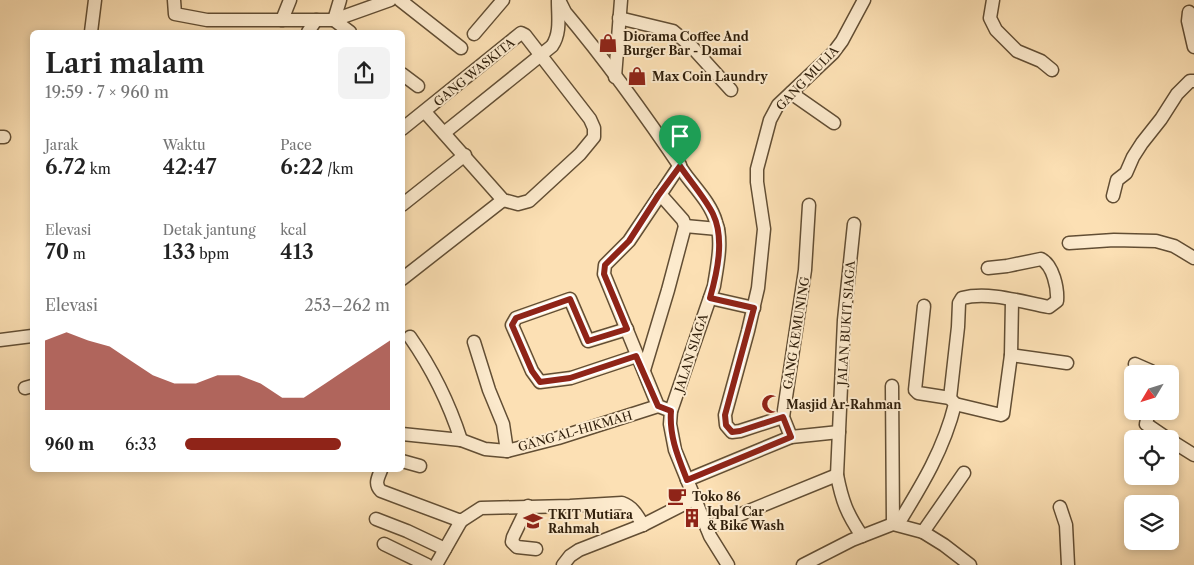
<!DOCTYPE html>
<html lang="id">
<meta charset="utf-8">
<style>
:root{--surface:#fff;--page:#f2f2f2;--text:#222;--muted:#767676;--accent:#8f2418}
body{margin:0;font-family:"Libre Caslon Text",serif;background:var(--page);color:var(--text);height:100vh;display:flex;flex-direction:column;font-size:19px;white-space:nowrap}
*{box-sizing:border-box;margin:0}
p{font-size:16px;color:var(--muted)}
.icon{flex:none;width:28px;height:28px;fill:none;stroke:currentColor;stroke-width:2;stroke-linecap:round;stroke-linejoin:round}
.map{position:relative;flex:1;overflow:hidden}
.panel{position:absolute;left:30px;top:30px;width:375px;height:442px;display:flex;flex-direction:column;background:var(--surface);border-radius:8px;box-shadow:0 2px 8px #0003}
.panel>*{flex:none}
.needle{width:32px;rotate:232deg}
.fabs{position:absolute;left:1124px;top:365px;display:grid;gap:10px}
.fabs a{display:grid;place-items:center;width:55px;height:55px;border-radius:8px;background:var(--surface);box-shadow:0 2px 8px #0003;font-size:25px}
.pin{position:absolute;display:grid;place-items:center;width:42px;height:42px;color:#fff;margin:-51px -21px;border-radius:50% 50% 50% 0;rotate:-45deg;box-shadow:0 0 5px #0007}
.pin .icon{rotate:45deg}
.round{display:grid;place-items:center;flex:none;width:52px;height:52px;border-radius:8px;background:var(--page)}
.summary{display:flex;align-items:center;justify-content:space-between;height:85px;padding:0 15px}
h1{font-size:28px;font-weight:600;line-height:38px}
.metrics{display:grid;grid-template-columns:repeat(3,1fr);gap:8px;height:85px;padding:5px 15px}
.metrics div{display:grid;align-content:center}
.metrics b{font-size:21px;font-weight:600}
.metrics small{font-size:14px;font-weight:400}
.metrics p{font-size:14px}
.chart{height:140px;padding:10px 15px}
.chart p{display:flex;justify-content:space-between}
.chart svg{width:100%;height:90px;margin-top:5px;fill:var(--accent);opacity:.7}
ul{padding:0 15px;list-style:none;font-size:16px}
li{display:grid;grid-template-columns:80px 60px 1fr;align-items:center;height:38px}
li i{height:12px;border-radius:6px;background:var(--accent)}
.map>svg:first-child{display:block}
</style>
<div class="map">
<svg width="1194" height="565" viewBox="0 0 1194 565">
<rect width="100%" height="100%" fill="#fce0b4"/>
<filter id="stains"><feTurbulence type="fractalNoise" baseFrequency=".004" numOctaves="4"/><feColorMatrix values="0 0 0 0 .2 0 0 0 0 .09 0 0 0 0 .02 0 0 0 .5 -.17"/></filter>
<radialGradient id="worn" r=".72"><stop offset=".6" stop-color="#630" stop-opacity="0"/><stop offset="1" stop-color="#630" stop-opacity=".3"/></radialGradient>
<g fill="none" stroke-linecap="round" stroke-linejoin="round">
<g stroke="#624e34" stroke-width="15">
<g id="minor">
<path d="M 174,0 L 175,14 L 207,20 L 334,20 L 390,0"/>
<path d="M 340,0 L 334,20 L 350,32"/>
<path d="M 400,0 L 461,48"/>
<path d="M 559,0 L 565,12 C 608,63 648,119 685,174 C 696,189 711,204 716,222 C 723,241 717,266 714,286 L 671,411 L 670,424 L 675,450 L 710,536 L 728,565"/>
<path d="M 993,0 L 990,18 L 996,30 L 1017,51 L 1041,61 L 1052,70"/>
<path d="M 1189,12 L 1188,21 L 1194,47"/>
<path d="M 619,18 L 673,31 L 692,47 L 731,90"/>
<path d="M 282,20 L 290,0"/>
<path d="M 91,32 L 95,0"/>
<path d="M 308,32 L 316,20"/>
<path d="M 474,34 L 503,0"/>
<path d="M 402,74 L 418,86"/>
<path d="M 615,77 L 621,0"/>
<path d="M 791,93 L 834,123"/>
<path d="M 402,129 L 521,33 L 525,35 L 590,119 L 594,128 L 594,137 L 580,154 L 529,201 L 518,204 L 503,200 L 425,112"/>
<path d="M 444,133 L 552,46 C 561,33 558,17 558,1"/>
<path d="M 0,137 L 4,137"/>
<path d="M 1113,196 L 1117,180 L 1126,173 L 1133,157 L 1142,143 L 1161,119 L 1177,94 L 1190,81 L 1194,81"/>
<path d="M 402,205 L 465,155"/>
<path d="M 854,224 L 844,320 L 837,475 C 842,501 847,514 862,536"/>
<path d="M 685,226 L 718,229"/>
<path d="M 1069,243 L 1114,240 L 1156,241 L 1174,246 L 1194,258"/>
<path d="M 402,279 L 503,200"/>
<path d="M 710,298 L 754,308"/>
<path d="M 924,306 L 915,390 L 918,393 L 950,398"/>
<path d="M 627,329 L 588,341 L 570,299 L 516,318 L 512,325 L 532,371 L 540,382 L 571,378 L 637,356"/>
<path d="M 410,337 C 433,370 449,403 461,440"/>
<path d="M 0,340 L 32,336"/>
<path d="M 474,342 L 489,390 L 503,424 L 507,451"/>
<path d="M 1011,355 L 1067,363"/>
<path d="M 1135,364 L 1151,371 L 1154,374"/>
<path d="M 644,370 L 668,290 L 685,226 L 683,220 L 660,194"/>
<path d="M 892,386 L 893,524"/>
<path d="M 25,388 L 32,386"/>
<path d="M 955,404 L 1001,415 L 1003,414 L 1011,355 L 1012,301"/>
<path d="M 671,411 L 658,406 L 604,274 L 605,265 L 629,241 L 680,165"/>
<path d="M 1149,411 L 1146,424 L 1168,439"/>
<path d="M 783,417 L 740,431 L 732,432 L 726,425 L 725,415 L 748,331 L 758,288 L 764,229 L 757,182 L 757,169 L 770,120 L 778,105 L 833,53 L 842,41 L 864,0"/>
<path d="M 402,434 L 461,440 L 485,449 L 507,451 L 558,438 L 658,406"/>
<path d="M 791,437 L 783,417 L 805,270 L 809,205"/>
<path d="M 1170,440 L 1194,455"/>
<path d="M 402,461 L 420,466"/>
<path d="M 381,470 C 378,478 374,484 381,491 L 461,521 L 481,508 L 570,506 L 622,503 C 633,507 637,515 643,525"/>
<path d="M 687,480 L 791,437 L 839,432"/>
<path d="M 528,506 L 513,537 L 512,542 L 517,547 L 536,549"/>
<path d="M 1060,507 L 1066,525 L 1068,565"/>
<path d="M 376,519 L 407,531 L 445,549"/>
<path d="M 898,524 C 922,485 944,449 955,404 L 950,398 L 958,327 L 959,303 L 962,298 C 989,291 1022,302 1049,307 L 1057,301 C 1058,288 1053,265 1041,259 L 1007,266 L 988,268"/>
<path d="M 707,528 L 837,475"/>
<path d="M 923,532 L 964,473"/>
<path d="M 384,544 L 427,565"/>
<path d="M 436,565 L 461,521"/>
<path d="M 563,565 L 570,556 L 579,550 L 643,525 L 694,499"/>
<path d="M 803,565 L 852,540 L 893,524 L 923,532 L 944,545 L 970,565"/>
</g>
</g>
<use href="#minor" stroke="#fdebce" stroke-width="12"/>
</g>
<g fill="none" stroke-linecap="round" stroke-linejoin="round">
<g stroke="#fff" stroke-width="10">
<path id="route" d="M 680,166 C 690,181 705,198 713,214 C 725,239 717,273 710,298 L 754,308 L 725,415 L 726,425 L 732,432 L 740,431 L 783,417 L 791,437 L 687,480 C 678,457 669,436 671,411 L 658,406 L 636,356 L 570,378 L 540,382 L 532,371 L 512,325 L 516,318 L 570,299 L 588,341 L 627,329 L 604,274 L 605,265 L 629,241 L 658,196 Z"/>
</g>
<use href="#route" stroke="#8f2418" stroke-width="6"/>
</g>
<defs>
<g id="shop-bare" transform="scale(1.5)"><path d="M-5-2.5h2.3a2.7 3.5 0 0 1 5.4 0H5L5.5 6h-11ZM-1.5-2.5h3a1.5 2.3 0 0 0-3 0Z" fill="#8f2418" stroke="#fdebce" stroke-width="2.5" paint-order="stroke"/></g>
<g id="mosque-bare" transform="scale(1.5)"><path d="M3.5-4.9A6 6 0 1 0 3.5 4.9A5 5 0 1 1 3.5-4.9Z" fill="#8f2418" stroke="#fdebce" stroke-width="2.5" paint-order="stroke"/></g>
<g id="cafe-bare" transform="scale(1.5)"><path d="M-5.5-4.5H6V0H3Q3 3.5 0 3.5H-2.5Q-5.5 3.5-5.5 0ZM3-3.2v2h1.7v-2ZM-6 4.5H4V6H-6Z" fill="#8f2418" stroke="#fdebce" stroke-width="2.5" paint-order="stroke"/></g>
<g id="building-bare" transform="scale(1.5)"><path d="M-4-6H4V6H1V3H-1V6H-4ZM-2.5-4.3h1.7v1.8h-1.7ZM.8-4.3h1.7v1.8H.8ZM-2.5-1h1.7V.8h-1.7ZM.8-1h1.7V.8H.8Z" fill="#8f2418" stroke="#fdebce" stroke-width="2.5" paint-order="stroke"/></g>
<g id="school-bare" transform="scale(1.5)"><path d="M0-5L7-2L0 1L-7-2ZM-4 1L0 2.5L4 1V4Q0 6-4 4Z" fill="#8f2418" stroke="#fdebce" stroke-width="2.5" paint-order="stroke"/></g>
</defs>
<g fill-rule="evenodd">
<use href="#shop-bare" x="608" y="43"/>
<use href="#shop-bare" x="637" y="76"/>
<use href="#mosque-bare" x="771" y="404"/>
<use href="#cafe-bare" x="677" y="496"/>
<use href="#building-bare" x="692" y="518"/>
<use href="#school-bare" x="533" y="521"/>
</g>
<g text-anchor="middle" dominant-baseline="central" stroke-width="4" stroke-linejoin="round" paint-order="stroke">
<g font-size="12" font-weight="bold" fill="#2f1e0a" stroke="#fdebce" text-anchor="start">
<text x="623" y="36">Diorama Coffee And<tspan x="623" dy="14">Burger Bar - Damai</tspan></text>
<text x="652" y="76">Max Coin Laundry</text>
<text x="786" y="404">Masjid Ar-Rahman</text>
<text x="692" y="496">Toko 86</text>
<text x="707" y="511">Iqbal Car<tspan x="707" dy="14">&amp; Bike Wash</tspan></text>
<text x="548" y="514">TKIT Mutiara<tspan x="548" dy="14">Rahmah</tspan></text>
</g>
<g font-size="12" fill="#2f1e0a" stroke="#fdebce">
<text transform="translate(474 72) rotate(-39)">GANG WASKITA</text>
<text transform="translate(807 78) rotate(-46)">GANG MULIA</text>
<text transform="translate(846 323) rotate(-86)">JALAN BUKIT SIAGA</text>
<text transform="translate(796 333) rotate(-81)">GANG KEMUNING</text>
<text transform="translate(691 353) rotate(-72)">JALAN SIAGA</text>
<text transform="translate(575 431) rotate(-16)">GANG AL-HIKMAH</text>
</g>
</g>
<rect width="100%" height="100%" filter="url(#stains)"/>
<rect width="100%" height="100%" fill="url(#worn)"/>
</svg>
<div class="fabs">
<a><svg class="needle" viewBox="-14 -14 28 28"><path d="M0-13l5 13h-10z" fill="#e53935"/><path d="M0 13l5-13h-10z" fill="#767676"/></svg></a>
<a><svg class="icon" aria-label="locate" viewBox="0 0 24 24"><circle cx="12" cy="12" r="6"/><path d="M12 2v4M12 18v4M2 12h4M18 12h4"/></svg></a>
<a><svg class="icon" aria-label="layers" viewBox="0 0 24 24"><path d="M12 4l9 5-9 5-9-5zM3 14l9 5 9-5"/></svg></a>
</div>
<div class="pin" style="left:680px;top:166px;background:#1e9e55"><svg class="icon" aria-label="arrive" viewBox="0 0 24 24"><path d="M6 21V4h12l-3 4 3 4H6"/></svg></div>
<section class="panel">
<div class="summary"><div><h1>Lari malam</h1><p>19:59 · 7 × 960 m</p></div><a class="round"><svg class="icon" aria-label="share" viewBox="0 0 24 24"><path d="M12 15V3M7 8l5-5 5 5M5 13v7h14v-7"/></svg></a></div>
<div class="metrics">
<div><p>Jarak</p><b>6.72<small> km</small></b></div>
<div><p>Waktu</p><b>42:47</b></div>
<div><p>Pace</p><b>6:22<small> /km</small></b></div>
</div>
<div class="metrics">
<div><p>Elevasi</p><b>70<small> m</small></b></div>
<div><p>Detak jantung</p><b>133<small> bpm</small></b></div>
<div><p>kcal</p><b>413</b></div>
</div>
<div class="chart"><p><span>Elevasi</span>253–262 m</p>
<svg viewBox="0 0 160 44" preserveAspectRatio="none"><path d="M0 44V10L10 6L20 10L30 13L40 20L50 27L60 31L70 31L80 27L90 27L100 31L110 38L120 38L130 31L140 24L150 17L160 10V44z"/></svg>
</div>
<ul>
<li><b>960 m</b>6:33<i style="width:76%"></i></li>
</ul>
</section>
</div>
